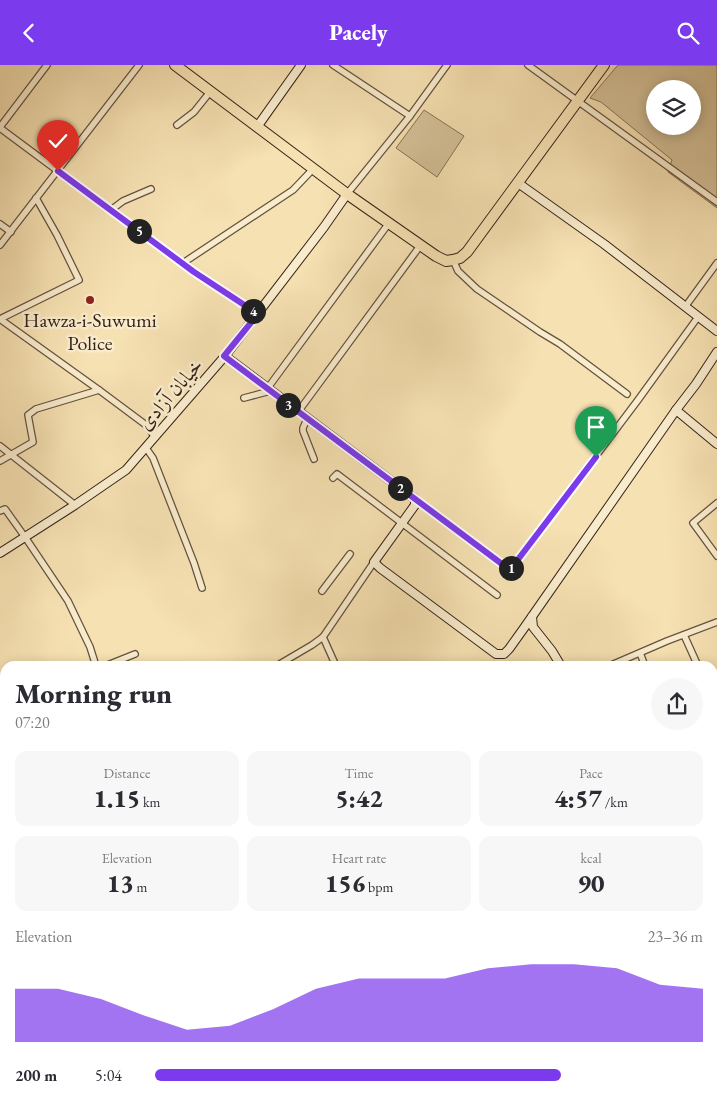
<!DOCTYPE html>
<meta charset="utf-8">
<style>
:root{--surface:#fff;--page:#f7f7f7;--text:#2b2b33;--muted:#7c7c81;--accent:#7c3aed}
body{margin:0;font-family:"EB Garamond",Amiri,serif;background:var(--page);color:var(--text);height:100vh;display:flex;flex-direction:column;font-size:19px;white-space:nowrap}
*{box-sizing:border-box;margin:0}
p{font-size:16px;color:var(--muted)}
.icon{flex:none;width:28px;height:28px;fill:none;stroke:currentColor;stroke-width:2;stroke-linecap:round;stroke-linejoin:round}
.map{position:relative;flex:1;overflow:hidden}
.side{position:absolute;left:0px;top:596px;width:718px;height:444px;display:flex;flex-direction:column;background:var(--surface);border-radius:15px 15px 0 0;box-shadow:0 2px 12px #0003}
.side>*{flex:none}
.controls{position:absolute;left:646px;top:15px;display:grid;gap:10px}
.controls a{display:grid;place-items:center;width:55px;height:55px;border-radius:50%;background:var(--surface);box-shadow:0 2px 12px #0003;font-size:25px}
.pin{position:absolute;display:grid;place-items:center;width:42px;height:42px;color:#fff;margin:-51px -21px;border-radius:50% 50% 50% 0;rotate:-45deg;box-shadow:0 0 5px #0007}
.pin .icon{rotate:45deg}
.km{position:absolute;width:25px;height:25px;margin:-12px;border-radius:50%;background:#222;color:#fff;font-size:14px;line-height:25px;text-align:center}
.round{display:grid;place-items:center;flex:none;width:52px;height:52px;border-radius:26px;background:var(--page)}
.head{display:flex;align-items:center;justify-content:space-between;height:85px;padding:0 15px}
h1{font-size:28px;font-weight:800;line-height:38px}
.metrics{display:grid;grid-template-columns:repeat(3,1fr);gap:8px;height:85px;padding:5px 15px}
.metrics div{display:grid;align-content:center;border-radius:12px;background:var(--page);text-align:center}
.metrics b{font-size:25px;font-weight:800}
.metrics small{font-size:14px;font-weight:400}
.metrics p{font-size:14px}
.chart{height:140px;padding:10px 15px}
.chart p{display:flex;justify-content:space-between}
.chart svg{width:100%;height:90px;margin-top:5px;fill:var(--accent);opacity:.7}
ul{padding:0 15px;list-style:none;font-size:16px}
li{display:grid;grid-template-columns:80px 60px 1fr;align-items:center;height:38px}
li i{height:12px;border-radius:6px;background:var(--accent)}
header{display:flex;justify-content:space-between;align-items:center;height:65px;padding:0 15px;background:var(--accent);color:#fff;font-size:22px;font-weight:800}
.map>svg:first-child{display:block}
</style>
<header><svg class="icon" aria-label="back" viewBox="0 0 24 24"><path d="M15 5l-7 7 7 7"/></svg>Pacely<svg class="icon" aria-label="search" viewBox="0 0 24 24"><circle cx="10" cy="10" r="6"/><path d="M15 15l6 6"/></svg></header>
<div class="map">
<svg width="717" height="1039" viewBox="0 0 717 1039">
<rect width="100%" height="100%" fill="#f6e1b2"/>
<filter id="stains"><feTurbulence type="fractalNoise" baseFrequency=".004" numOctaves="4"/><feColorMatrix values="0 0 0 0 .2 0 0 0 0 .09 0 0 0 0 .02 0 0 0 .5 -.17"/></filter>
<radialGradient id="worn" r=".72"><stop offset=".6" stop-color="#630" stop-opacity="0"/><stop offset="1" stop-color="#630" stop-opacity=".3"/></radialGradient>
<g fill="#d5c198" stroke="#857258" fill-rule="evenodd">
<path d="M 618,0 L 717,0 L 717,143 L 668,107 L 672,95 L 601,37 L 590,33 ZM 655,24 L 692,24 L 692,61 L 655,61 Z"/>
<path d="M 424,45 L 464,71 L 437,112 L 396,83 Z"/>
</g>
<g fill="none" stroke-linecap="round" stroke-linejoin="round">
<g stroke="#65523f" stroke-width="8">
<g id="street">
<path d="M 333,0 L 410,51"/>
<path d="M 528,0 L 717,137"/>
<path d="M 177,60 L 194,47 L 210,27"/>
<path d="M 0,62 L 47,0"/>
<path d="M 0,63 L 194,207 L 258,249"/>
<path d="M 347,129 L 410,51 L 447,0"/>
<path d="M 111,145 L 123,136 L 151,124"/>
<path d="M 0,159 L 11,167"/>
<path d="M 0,180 L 139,0"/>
<path d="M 453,195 L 458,206 L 477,224 L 540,267 L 560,279 L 627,329"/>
<path d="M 183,198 L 293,125 L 313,104"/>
<path d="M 685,242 L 717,198"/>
<path d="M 0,254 L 99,325 L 146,360 L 155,372"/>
<path d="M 0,254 L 79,215 L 57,170 L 36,133"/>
<path d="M 267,324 L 389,158"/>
<path d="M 244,333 L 270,326"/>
<path d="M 298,347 L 420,181"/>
<path d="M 307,354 L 303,363 L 303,366 L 314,394"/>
<path d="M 0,381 L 75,440"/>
<path d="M 146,383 L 153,393 L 194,498 L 202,523"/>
<path d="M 0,396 L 33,377 L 28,350 L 36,344 L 99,325"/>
<path d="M 333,413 L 337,409 L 497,530"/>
<path d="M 415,434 L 510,505 L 638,335 L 698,252"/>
<path d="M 717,438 L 693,458 L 717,491"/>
<path d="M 0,446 L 5,444 L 25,472 L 68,536 L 90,582 L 96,601"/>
<path d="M 322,526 L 350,489"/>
<path d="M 684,570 L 698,601"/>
<path d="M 323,572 L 336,601"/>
<path d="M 640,588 L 645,601"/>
<path d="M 105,601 L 135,589"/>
<path d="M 263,601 L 267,600 L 278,600 L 312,580 L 323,572 L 374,497"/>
<path d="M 609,601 L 667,576 L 717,557"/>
<path d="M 712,633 L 717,644"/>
<path d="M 0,815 L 3,821"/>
<path d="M 0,834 L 5,846"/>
<path d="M 0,888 L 5,885"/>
<path d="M 712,892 L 717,906"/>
<path d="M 712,937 L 715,937"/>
<path d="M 0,944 L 5,942"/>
<path d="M 712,992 L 717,992"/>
<path d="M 208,1035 L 209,1038 L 218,1035"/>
<path d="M 352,1035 L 355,1039"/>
<path d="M 660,1035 L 665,1039"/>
<path d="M 29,1039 L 32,1035"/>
<path d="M 166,1039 L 174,1035"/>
<path d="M 309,1039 L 318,1035"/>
<path d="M 643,1039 L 642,1038 L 645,1035"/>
</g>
</g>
<g stroke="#352319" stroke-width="10">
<g id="secondary">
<path d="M 257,62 L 301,0"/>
<path d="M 518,118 L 604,179 L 717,266"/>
<path d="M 225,291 L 415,434 L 415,440 L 374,497 L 380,503 L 496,589 L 504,589 L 509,584 L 524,563 L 676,345 L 696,319 L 717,287"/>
<path d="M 676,345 L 717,379"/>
<path d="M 0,488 L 75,440 L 126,405 L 225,291 L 324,162 L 347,129"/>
<path d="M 532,552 L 533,562 L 552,586 L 561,601"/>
<path d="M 712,738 L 717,733"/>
<path d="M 558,1039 L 558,1035"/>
</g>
</g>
<g stroke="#352319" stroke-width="12">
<path id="highway" d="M 175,0 L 347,129 L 436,191 L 446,196 L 453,195 L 460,193 L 467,187 L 604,0"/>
</g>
<use href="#street" stroke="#f9eccd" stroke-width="5.5"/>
<use href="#secondary" stroke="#f9eccd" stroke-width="8"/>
<use href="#highway" stroke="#f6e1b2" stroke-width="10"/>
</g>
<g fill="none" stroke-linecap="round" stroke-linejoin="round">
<g stroke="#fff" stroke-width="10">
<path id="route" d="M 58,106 L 194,207 L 258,249 L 224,291 L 510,505 L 596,392"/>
</g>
<use href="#route" stroke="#7c3aed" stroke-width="6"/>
</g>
<circle fill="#8f2418" stroke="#f9eccd" stroke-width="2" cx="90" cy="235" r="5"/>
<g text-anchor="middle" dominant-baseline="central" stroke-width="5" stroke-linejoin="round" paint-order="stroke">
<g font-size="20" fill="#352319" stroke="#f9eccd">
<text x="90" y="255">Hawza-i-Suwumi<tspan x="90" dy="23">Police</tspan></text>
</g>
<g font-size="20" fill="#352319" stroke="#f9eccd">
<text transform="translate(170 329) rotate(-49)">خیابان آزادی</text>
</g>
</g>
<rect width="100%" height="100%" filter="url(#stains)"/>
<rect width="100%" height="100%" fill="url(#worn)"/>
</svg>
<div class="controls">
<a><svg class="icon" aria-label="layers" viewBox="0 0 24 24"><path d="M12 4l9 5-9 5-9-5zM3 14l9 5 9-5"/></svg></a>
</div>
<div class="pin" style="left:596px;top:392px;background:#1e9e55"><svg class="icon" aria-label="arrive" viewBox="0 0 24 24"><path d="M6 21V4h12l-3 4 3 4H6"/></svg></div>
<div class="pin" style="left:58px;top:106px;background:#d93025"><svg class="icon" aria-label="check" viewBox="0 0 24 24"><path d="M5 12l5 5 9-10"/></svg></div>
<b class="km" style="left:511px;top:503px">1</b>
<b class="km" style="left:400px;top:423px">2</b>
<b class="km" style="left:288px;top:340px">3</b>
<b class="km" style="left:253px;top:246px">4</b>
<b class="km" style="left:139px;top:166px">5</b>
<section class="side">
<div class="head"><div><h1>Morning run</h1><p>07:20</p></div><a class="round"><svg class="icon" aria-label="share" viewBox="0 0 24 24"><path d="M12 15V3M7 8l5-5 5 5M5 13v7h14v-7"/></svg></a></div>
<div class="metrics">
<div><p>Distance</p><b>1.15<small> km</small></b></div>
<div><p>Time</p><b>5:42</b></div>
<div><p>Pace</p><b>4:57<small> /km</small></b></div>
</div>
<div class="metrics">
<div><p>Elevation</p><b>13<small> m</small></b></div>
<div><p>Heart rate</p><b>156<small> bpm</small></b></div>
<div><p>kcal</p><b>90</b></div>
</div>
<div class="chart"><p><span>Elevation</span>23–36 m</p>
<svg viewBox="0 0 160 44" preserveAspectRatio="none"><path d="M0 44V18L10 18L20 23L30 31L40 38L50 36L60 28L70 18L80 13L90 13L100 13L110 8L120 6L130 6L140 8L150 16L160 18V44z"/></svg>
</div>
<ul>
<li><b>200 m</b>5:04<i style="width:74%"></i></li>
</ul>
</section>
</div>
